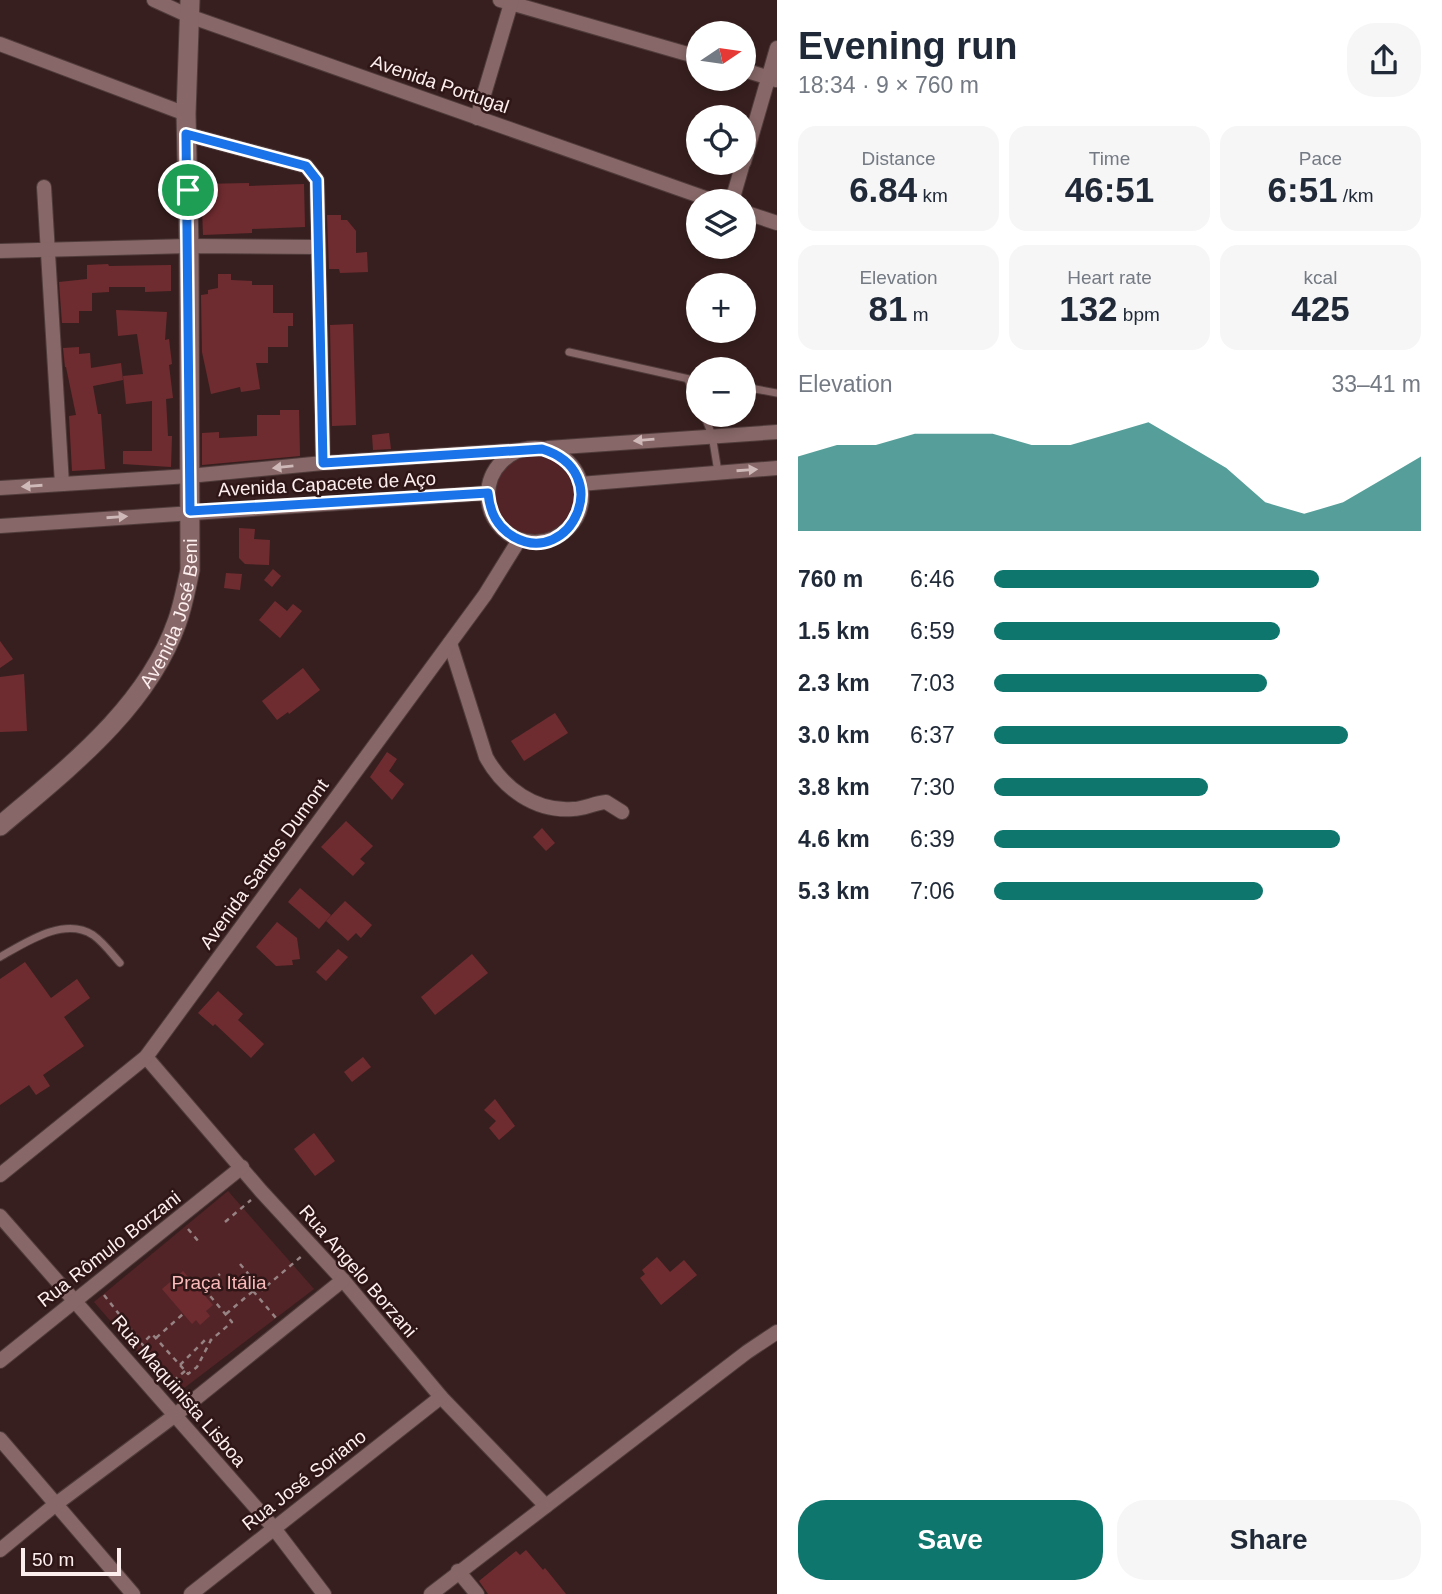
<!DOCTYPE html>
<meta charset="utf-8">
<style>
:root{--surface:#fff;--page:#f6f6f7;--text:#1f2937;--muted:#747a83;--accent:#0f766e}
body{margin:0;font-family:Arial,sans-serif;background:var(--page);color:var(--text);height:100vh;display:flex;flex-direction:column;font-size:26px;white-space:nowrap}
*{box-sizing:border-box;margin:0}
p{font-size:23px;color:var(--muted)}
.icon{flex:none;width:38px;height:38px;fill:none;stroke:currentColor;stroke-width:2;stroke-linecap:round;stroke-linejoin:round}
.map{position:relative;flex:1;overflow:hidden}
.sheet{display:flex;flex-direction:column;background:var(--surface);width:665px}
.sheet>*{flex:none}
.needle{width:46px;rotate:77deg}
.tools{position:absolute;left:686px;top:21px;display:grid;gap:14px}
.tools a{display:grid;place-items:center;width:70px;height:70px;border-radius:50%;background:var(--surface);box-shadow:0 4px 10px #0003;font-size:35px}
.scale{position:absolute;left:21px;bottom:18px;width:100px;box-sizing:border-box;padding-left:7px;border:4px solid #fdeeee;border-top:0;font-size:19px;line-height:24px;white-space:nowrap;color:#fdeeee;-webkit-text-stroke:5px #2e1516;paint-order:stroke}
.pin{position:absolute;display:grid;place-items:center;width:60px;height:60px;color:#fff;margin:-30px;border:4px solid #fff;border-radius:50%;box-shadow:0 2px 7px #0007}
.round{display:grid;place-items:center;flex:none;width:74px;height:74px;border-radius:28px;background:var(--page)}
.head{display:flex;align-items:center;justify-content:space-between;height:119px;padding:0 21px}
h1{font-size:38px;font-weight:700;line-height:52px}
.figures{display:grid;grid-template-columns:repeat(3,1fr);gap:10px;height:119px;padding:7px 21px}
.figures div{display:grid;align-content:center;border-radius:18px;background:var(--page);text-align:center}
.figures b{font-size:35px;font-weight:700}
.figures small{font-size:19px;font-weight:400}
.figures p{font-size:19px}
.chart{height:196px;padding:14px 21px}
.chart p{display:flex;justify-content:space-between}
.chart svg{width:100%;height:126px;margin-top:7px;fill:var(--accent);opacity:.7}
.cta{display:flex;gap:14px;margin-top:auto;padding:14px 21px}
.cta a{flex:1;height:80px;border-radius:28px;background:var(--accent);color:#fff;font-size:28px;font-weight:700;line-height:80px;text-align:center}
.cta a+a{background:var(--page);color:var(--text)}
ul{padding:0 21px;list-style:none;font-size:23px}
li{display:grid;grid-template-columns:112px 84px 1fr;align-items:center;height:52px}
li i{height:18px;border-radius:9px;background:var(--accent)}
main{display:flex;flex:1;min-height:0}
.map>svg:first-child{display:block}
</style>
<main>
<div class="map">
<svg width="777" height="1594" viewBox="0 0 777 1594">
<rect width="100%" height="100%" fill="#381f1f"/>
<g fill="#532427">
<circle cx="534" cy="496" r="41"/>
<path d="M 228,1191 L 314,1289 L 175,1395 L 94,1302 Z"/>
</g>
<g fill="#6f2c30">
<path d="M 249,183 L 249,186 L 304,184 L 305,227 L 252,229 L 252,233 L 203,235 L 201,184 Z"/>
<path d="M 327,215 L 341,215 L 341,220 L 347,220 L 356,231 L 356,253 L 367,252 L 368,272 L 340,273 L 339,269 L 329,269 Z"/>
<path d="M 108,264 L 109,266 L 171,265 L 171,291 L 145,292 L 145,287 L 109,287 L 109,292 L 92,293 L 92,311 L 79,311 L 79,323 L 62,323 L 59,282 L 87,279 L 87,265 Z"/>
<path d="M 218,274 L 231,274 L 231,280 L 252,281 L 252,285 L 273,285 L 273,313 L 293,313 L 293,326 L 288,326 L 288,347 L 268,347 L 268,363 L 256,363 L 260,389 L 241,392 L 240,387 L 211,394 L 202,352 L 201,295 L 208,294 L 208,290 L 218,288 Z"/>
<path d="M 116,310 L 167,312 L 165,340 L 169,339 L 172,364 L 169,365 L 173,398 L 166,399 L 168,436 L 172,436 L 171,467 L 123,464 L 123,451 L 152,451 L 152,401 L 126,404 L 123,376 L 143,374 L 137,334 L 118,336 Z"/>
<path d="M 353,324 L 356,425 L 332,426 L 330,325 Z"/>
<path d="M 79,347 L 79,354 L 90,353 L 91,368 L 121,363 L 123,380 L 93,386 L 98,414 L 101,414 L 105,469 L 72,471 L 69,416 L 76,415 L 66,367 L 65,367 L 63,348 Z"/>
<path d="M 280,410 L 299,410 L 300,456 L 202,465 L 202,433 L 219,432 L 219,438 L 257,436 L 257,415 L 280,415 Z"/>
<path d="M 389,433 L 391,449 L 373,450 L 372,435 Z"/>
<path d="M 239,528 L 255,529 L 254,539 L 270,540 L 269,565 L 245,564 L 239,558 Z"/>
<path d="M 273,569 L 281,576 L 272,587 L 264,580 Z"/>
<path d="M 226,573 L 242,574 L 240,590 L 224,588 Z"/>
<path d="M 275,601 L 287,611 L 293,604 L 302,611 L 280,638 L 259,620 Z"/>
<path d="M 0,641 L 13,659 L 0,668 Z"/>
<path d="M 303,668 L 320,690 L 289,714 L 288,712 L 277,720 L 262,701 Z"/>
<path d="M 24,674 L 27,731 L 0,732 L 0,677 Z"/>
<path d="M 555,713 L 568,733 L 524,761 L 511,741 Z"/>
<path d="M 387,752 L 397,759 L 389,771 L 404,784 L 392,800 L 370,777 Z"/>
<path d="M 346,821 L 373,846 L 360,859 L 365,863 L 353,876 L 321,847 Z"/>
<path d="M 542,828 L 555,843 L 546,851 L 533,837 Z"/>
<path d="M 300,888 L 331,915 L 319,929 L 288,902 Z"/>
<path d="M 345,901 L 372,925 L 361,938 L 356,933 L 348,941 L 326,921 Z"/>
<path d="M 277,922 L 297,938 L 300,959 L 292,960 L 293,965 L 276,966 L 256,947 Z"/>
<path d="M 338,949 L 348,957 L 326,981 L 316,972 Z"/>
<path d="M 472,954 L 488,973 L 435,1015 L 421,997 Z"/>
<path d="M 25,962 L 51,998 L 77,979 L 90,998 L 64,1017 L 84,1046 L 43,1075 L 50,1086 L 36,1095 L 29,1085 L 0,1105 L 0,979 Z"/>
<path d="M 218,991 L 243,1014 L 238,1020 L 264,1044 L 251,1058 L 215,1024 L 213,1026 L 198,1013 Z"/>
<path d="M 363,1057 L 371,1067 L 352,1082 L 344,1072 Z"/>
<path d="M 495,1099 L 515,1126 L 499,1140 L 489,1128 L 496,1121 L 484,1110 Z"/>
<path d="M 314,1133 L 335,1161 L 315,1176 L 294,1149 Z"/>
<path d="M 657,1257 L 670,1272 L 684,1260 L 697,1275 L 661,1305 L 640,1278 L 645,1274 L 642,1270 Z"/>
<path d="M 183,1271 L 213,1305 L 206,1311 L 210,1316 L 200,1325 L 196,1320 L 192,1324 L 162,1289 Z"/>
<path d="M 526,1550 L 543,1570 L 545,1568 L 566,1594 L 488,1594 L 479,1581 L 516,1551 L 520,1555 Z"/>
</g>
<g fill="none" stroke-linecap="round" stroke-linejoin="round">
<g stroke="#503b3b" stroke-width="9">
<g id="service">
<path d="M 569,352 L 698,381"/>
<path d="M 688,380 L 698,400"/>
<path d="M 744,387 L 777,393"/>
<path d="M 704,415 L 712,435 L 718,472"/>
<path d="M 0,957 C 25,943 64,916 93,935 C 103,942 112,954 120,963"/>
</g>
</g>
<g stroke="#503b3b" stroke-width="16">
<g id="minor">
<path d="M 154,0 L 189,16 L 714,201"/>
<path d="M 500,0 L 698,57"/>
<path d="M 0,44 L 186,114"/>
<path d="M 744,70 L 776,80"/>
<path d="M 477,118 L 512,0"/>
<path d="M 186,134 L 306,166 L 317,180 L 323,463"/>
<path d="M 744,162 L 777,48"/>
<path d="M 44,187 L 62,484"/>
<path d="M 732,201 L 743,163"/>
<path d="M 744,212 L 777,223"/>
<path d="M 0,251 L 189,246 L 318,247"/>
<path d="M 548,448 L 777,432"/>
<circle cx="535" cy="495" r="47"/>
<path d="M 580,484 L 777,468"/>
<path d="M 0,488 L 189,476 L 323,463 L 522,450"/>
<path d="M 0,526 L 488,493"/>
<path d="M 450,643 L 486,757 C 503,788 535,812 573,809 C 584,809 594,803 606,802 L 622,812"/>
<path d="M 146,1057 L 261,1191 L 343,1280 L 441,1397 L 546,1506"/>
<path d="M 0,1175 L 146,1057 L 485,595 L 519,540"/>
<path d="M 0,1216 L 273,1527 L 324,1594"/>
<path d="M 0,1361 L 242,1167"/>
<path d="M 0,1439 L 133,1594"/>
<path d="M 0,1550 L 56,1504 L 174,1416 L 343,1280"/>
<path d="M 458,1571 L 477,1594"/>
<path d="M 191,1594 L 441,1397"/>
<path d="M 431,1594 L 747,1352 L 777,1332"/>
</g>
</g>
<g stroke="#503b3b" stroke-width="21">
<g id="secondary">
<path id="s1" d="M 0,826 C 67,769 147,708 177,622 C 183,606 186,588 190,570 L 189,246 L 186,114 L 190,0"/>
</g>
</g>
<g stroke="#978383" stroke-width="2.5" stroke-dasharray="5 5" stroke-linecap="butt">
<path d="M 225,1222 L 251,1200"/>
<path d="M 188,1229 L 199,1242"/>
<path d="M 240,1264 L 262,1290 L 303,1255"/>
<path d="M 203,1288 L 220,1274"/>
<path d="M 253,1291 L 276,1318"/>
<path d="M 104,1295 L 141,1342"/>
<path d="M 226,1314 L 259,1286"/>
<path d="M 156,1338 L 183,1314"/>
<path d="M 180,1365 L 205,1340 L 211,1340"/>
<path d="M 185,1371 L 173,1381 L 142,1344 L 152,1334 L 188,1374 L 197,1367 L 211,1340 L 232,1322 L 195,1278"/>
</g>
<use href="#service" stroke="#876767" stroke-width="7"/>
<use href="#minor" stroke="#876767" stroke-width="14"/>
<use href="#secondary" stroke="#876767" stroke-width="19"/>
</g>
<defs><path id="oneway-solid" d="M-6-.8H1V-3.2L6.5 0L1 3.2V.8H-6Z" transform="scale(1.75)"/></defs>
<g fill="#ceb8b8">
<use href="#oneway-solid" transform="translate(644 440) rotate(175)"/>
<use href="#oneway-solid" transform="translate(283 467) rotate(174)"/>
<use href="#oneway-solid" transform="translate(747 470) rotate(-4)"/>
<use href="#oneway-solid" transform="translate(32 486) rotate(176)"/>
<use href="#oneway-solid" transform="translate(117 517) rotate(-4)"/>
</g>
<g fill="none" stroke-linecap="round" stroke-linejoin="round">
<g stroke="#fff" stroke-width="14">
<path id="route" d="M 186,134 L 306,166 L 317,180 L 323,463 L 542,449 C 617,472 570,568 514,537 C 497,527 490,513 488,493 L 190,511 Z"/>
</g>
<use href="#route" stroke="#1a73e8" stroke-width="9"/>
</g>
<g text-anchor="middle" dominant-baseline="central" stroke-width="5" stroke-linejoin="round" paint-order="stroke">
<g font-size="19" fill="#fdeeee" stroke="#2e1516">
<text transform="translate(440 84) rotate(19)">Avenida Portugal</text>
<text transform="translate(327 484) rotate(-3)">Avenida Capacete de Aço</text>
<text stroke="none"><textPath href="#s1" startOffset="280">Avenida José Beni</textPath></text>
<text transform="translate(264 864) rotate(-54)">Avenida Santos Dumont</text>
<text transform="translate(109 1249) rotate(-38)">Rua Rômulo Borzani</text>
<text transform="translate(358 1271) rotate(49)">Rua Angelo Borzani</text>
<text transform="translate(179 1391) rotate(49)">Rua Maquinista Lisboa</text>
<text transform="translate(304 1480) rotate(-38)">Rua José Soriano</text>
</g>
<g font-size="19" fill="#fbbaba" stroke="#2e1516">
<text x="219" y="1282">Praça Itália</text>
</g>
</g>
</svg>
<div class="tools">
<a><svg class="needle" viewBox="-14 -14 28 28"><path d="M0-13l5 13h-10z" fill="#e53935"/><path d="M0 13l5-13h-10z" fill="#747a83"/></svg></a>
<a><svg class="icon" aria-label="locate" viewBox="0 0 24 24"><circle cx="12" cy="12" r="6"/><path d="M12 2v4M12 18v4M2 12h4M18 12h4"/></svg></a>
<a><svg class="icon" aria-label="layers" viewBox="0 0 24 24"><path d="M12 4l9 5-9 5-9-5zM3 14l9 5 9-5"/></svg></a>
<a>+</a>
<a>−</a>
</div>
<div class="scale">50 m</div>
<div class="pin" style="left:188px;top:190px;background:#1e9e55"><svg class="icon" aria-label="arrive" viewBox="0 0 24 24"><path d="M6 21V4h12l-3 4 3 4H6"/></svg></div>
</div>
<section class="sheet">
<div class="head"><div><h1>Evening run</h1><p>18:34 · 9 × 760 m</p></div><a class="round"><svg class="icon" aria-label="share" viewBox="0 0 24 24"><path d="M12 15V3M7 8l5-5 5 5M5 13v7h14v-7"/></svg></a></div>
<div class="figures">
<div><p>Distance</p><b>6.84<small> km</small></b></div>
<div><p>Time</p><b>46:51</b></div>
<div><p>Pace</p><b>6:51<small> /km</small></b></div>
</div>
<div class="figures">
<div><p>Elevation</p><b>81<small> m</small></b></div>
<div><p>Heart rate</p><b>132<small> bpm</small></b></div>
<div><p>kcal</p><b>425</b></div>
</div>
<div class="chart"><p><span>Elevation</span>33–41 m</p>
<svg viewBox="0 0 160 44" preserveAspectRatio="none"><path d="M0 44V18L10 14L20 14L30 10L40 10L50 10L60 14L70 14L80 10L90 6L100 14L110 22L120 34L130 38L140 34L150 26L160 18V44z"/></svg>
</div>
<ul>
<li><b>760 m</b>6:46<i style="width:76%"></i></li>
<li><b>1.5 km</b>6:59<i style="width:67%"></i></li>
<li><b>2.3 km</b>7:03<i style="width:64%"></i></li>
<li><b>3.0 km</b>6:37<i style="width:83%"></i></li>
<li><b>3.8 km</b>7:30<i style="width:50%"></i></li>
<li><b>4.6 km</b>6:39<i style="width:81%"></i></li>
<li><b>5.3 km</b>7:06<i style="width:63%"></i></li>
</ul>
<div class="cta"><a>Save</a><a>Share</a></div>
</section>
</main>
